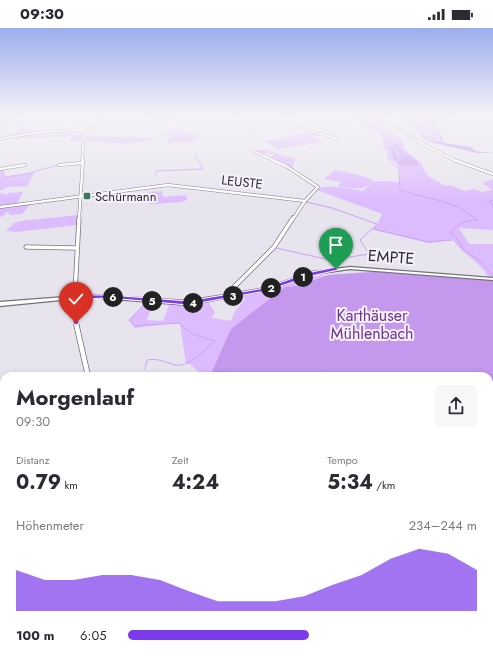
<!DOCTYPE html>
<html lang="de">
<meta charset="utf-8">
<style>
:root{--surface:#fff;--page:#f7f7f7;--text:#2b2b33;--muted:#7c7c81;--accent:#7c3aed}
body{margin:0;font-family:Jost,sans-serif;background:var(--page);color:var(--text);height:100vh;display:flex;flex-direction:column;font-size:15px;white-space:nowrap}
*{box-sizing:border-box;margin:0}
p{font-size:13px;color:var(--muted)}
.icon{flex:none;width:22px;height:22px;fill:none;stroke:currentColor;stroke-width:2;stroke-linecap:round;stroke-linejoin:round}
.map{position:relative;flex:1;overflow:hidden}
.drawer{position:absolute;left:0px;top:344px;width:493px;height:286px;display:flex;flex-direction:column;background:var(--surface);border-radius:12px 12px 0 0;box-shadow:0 2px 6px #0003}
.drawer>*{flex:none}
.pin{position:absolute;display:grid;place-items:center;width:34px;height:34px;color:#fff;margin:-41px -17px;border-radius:50% 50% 50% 0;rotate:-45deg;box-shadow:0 0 4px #0007}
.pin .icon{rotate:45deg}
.km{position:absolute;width:20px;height:20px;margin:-10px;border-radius:50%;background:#222;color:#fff;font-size:11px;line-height:20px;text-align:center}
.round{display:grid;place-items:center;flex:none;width:42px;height:42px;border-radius:6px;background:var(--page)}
.summary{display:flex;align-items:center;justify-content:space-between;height:68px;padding:0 16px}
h1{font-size:22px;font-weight:700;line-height:30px}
.metrics{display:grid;grid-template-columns:repeat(3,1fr);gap:6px;height:68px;padding:4px 16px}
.metrics div{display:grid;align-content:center}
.metrics b{font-size:20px;font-weight:700}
.metrics small{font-size:11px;font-weight:400}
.metrics p{font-size:11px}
.chart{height:112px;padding:8px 16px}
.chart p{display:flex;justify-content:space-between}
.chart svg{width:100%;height:72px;margin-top:4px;fill:var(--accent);opacity:.7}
ul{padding:0 16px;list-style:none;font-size:13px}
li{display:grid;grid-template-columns:64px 48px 1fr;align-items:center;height:30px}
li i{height:10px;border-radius:5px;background:var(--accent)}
.status{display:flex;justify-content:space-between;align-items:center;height:28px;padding:0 20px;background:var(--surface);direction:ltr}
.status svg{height:11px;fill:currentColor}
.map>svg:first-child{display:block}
</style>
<div class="status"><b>09:30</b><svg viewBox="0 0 49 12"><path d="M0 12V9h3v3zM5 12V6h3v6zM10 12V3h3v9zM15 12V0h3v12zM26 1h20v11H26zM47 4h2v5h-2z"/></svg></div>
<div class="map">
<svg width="493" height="630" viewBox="0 0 493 630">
<rect width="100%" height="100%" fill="#e8e4ee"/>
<g fill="#ddbcfe" fill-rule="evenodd">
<path d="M 156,87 L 170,88 L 171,90 L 178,87 L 188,88 L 179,95 L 166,92 L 159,98 L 145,95 L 143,92 Z"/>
<path d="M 350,87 L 377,87 L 386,94 L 379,96 L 405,114 L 402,115 L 409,126 L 421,134 L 425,144 L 430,149 L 445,158 L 450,157 L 465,163 L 474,161 L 482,164 L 492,162 L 482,155 L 493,151 L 493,202 L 459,200 L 469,216 L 493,216 L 493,250 L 489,250 C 480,233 463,227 453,212 L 428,215 L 372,201 L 377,197 L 382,186 L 317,162 L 320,159 L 341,159 L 363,163 L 375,153 L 400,154 C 402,144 399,137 390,131 L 389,124 L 383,117 L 389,116 L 382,116 L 385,114 L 380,105 L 350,90 L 353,89 ZM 387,118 L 392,118 L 396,122 L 398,130 L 409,133 L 411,136 L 415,136 L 408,131 L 400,130 L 398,123 L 395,118 C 399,119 416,133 419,136 L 401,138 L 399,133 L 406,133 C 390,132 396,129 387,118 Z"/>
<path d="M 427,87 L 437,101 L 442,114 L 424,111 L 414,100 L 392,89 Z"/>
<path d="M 27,90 L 31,94 L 26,99 L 27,104 L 22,105 L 25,107 L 83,106 L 82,113 L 71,113 L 71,108 L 13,111 L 10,107 L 0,108 L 18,104 L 17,91 Z"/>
<path d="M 178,98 L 186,100 L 181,103 L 199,107 L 194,114 L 166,115 L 171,108 L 162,107 Z"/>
<path d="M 311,104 L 321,107 L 314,109 L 324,114 L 277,121 L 265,113 Z"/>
<path d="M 89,108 L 154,110 L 155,111 L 126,116 L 85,113 L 85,109 Z"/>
<path d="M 259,122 L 266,122 L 295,131 L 293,139 L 290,140 L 271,130 L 274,126 L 266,125 L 261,127 L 255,124 Z"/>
<path d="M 0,141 L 2,141 L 5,149 L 35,144 L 27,158 L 7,159 L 0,163 Z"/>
<path d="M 335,142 L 366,149 L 374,153 C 364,164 352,160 338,158 L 341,154 L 324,151 Z"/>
<path d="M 162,163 L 163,169 L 186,167 L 187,172 L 181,174 L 150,176 L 149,164 Z"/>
<path d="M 23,164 L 16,177 L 0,179 L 0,165 L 5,165 L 3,167 L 6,167 L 8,165 Z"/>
<path d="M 31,176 L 22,186 L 9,187 L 9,184 L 5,185 L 4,188 L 0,189 L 0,180 Z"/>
<path d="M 77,187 L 77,197 L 16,204 L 6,203 L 14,195 L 21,193 Z"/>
<path d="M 376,243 L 493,252 L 493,630 L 380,630 L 374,626 L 489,626 L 489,348 L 203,348 L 190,336 L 186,336 L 180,296 L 163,296 L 135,300 L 129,292 L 146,275 L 153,276 L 147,292 L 163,293 L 169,277 L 188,278 L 209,275 L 215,284 L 212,290 L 231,293 L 235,283 L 245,271 L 242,267 L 268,263 L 313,248 Z"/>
<path d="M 0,579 L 4,587 L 4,626 L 22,626 L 24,630 L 0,630 Z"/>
</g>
<g fill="#c398ed">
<path d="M 427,87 L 451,87 L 455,91 L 431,90 L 436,94 L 435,95 L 444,115 L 471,119 L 475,123 L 493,125 L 477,125 L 422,112 L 413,111 L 442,114 L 437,101 Z"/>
<path d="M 374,244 L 493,253 L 493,434 L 489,433 L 489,348 L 210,348 L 231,301 L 285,259 L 296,258 L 329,247 Z"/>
<path d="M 489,576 L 493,580 L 493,630 L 385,630 L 380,626 L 489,626 Z"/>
</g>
<path fill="#cca1f6" d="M 402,115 L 407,122 L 404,118 L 397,116 L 403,120 L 397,118 L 396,118 L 417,133 L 419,137 L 402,138 L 397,135 L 399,133 L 393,131 L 391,123 L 387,118 L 392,118 L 396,123 L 398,130 L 400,131 L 398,123 L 392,117 Z"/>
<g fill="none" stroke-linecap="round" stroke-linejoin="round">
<g stroke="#cca1f6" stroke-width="1">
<path d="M 221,87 L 242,90"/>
<path d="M 352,87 C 365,97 379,100 387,114 L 383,116"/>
<path d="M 383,117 L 388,124 L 389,132 L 399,142 L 400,162 C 427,171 455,172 477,192 C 466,192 456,196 450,205 L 456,209 L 464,222 L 481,234 L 493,248"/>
<path d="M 2,141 L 5,149 L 26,146 L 58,137"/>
<path d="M 156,147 L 156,143 L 203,141 L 195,127"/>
<path d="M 493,172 L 489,174 L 493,177"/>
<path d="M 306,174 L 332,180 L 377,196 L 373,201 L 428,214 L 452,212"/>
<path d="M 276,220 L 330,232 L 369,226 L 360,212 L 372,201"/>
<path d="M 145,276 L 129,292 L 134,298 L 179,295 L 192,306 L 215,313"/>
<path d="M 318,335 L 327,348"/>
<path d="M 145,341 L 147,332 C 159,330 164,334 175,337 C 189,340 205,321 215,313"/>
</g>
<g stroke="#76727b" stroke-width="3">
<g id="minor-far4">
<path d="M 61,87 L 74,93 L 84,105 L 82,133"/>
<path d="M 284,87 L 301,100 L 337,111"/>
<path d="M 378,87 L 419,114 L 456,133"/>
<path d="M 382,89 L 409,87"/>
<path d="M 84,105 L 107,87"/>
<path d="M 0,111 L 40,104 L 81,102"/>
<path d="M 253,123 L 275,133"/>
</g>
</g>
<g stroke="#76727b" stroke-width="3.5">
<g id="minor-far3">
<path d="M 272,132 L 286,138 L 318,159 L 305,173 L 293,191"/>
<path d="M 454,132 L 493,146"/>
<path d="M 59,137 L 82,135"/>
<path d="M 0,141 L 25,137"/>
<path d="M 0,179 L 168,157 L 305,173"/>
<path d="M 79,191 L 83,132"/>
</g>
</g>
<g stroke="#76727b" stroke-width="5">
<g id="minor-far2">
<path d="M 26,219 L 77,220"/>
<path d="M 75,265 L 79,190"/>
<path d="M 231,265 L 231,262 L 274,219 L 293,190"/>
</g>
</g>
<g stroke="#76727b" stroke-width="6">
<g id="minor-far1">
<path d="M 75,264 L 76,295 L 88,348"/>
<path d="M 230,269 L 231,264"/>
</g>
</g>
<g stroke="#76727b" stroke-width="9">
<g id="minor">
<path d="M 0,513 L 4,510"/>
<path d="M 0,570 L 4,578"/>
<path d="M 27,626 L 29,630"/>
<path d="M 325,626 L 330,630"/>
<path d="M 166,630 L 169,626"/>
</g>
</g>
<g stroke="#76727b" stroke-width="2.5">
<path id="major" d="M 350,239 L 493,250 L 493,252 L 350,241 L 315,246 L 267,262 L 188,277 L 91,269 L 0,278 L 0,274 L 91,267 L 188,273 L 266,260 L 312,244 Z"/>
</g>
<g stroke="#76727b" stroke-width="2">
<path id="highway" d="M 13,87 L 16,87 L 0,98 L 0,96 Z"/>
</g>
<use href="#minor-far4" stroke="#fff" stroke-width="2"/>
<use href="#minor-far3" stroke="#fff" stroke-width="2.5"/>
<use href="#minor-far2" stroke="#fff" stroke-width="3.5"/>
<use href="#minor-far1" stroke="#fff" stroke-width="4.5"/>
<use href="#minor" stroke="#fff" stroke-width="7"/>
<use href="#major" fill="#fff" fill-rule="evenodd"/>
<use href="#highway" fill="#fff" fill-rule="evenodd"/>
</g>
<linearGradient id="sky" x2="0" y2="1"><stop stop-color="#9dacee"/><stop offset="0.5" stop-color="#f5f3f7"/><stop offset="1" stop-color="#f5f3f7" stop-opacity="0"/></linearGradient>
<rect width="493" height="175" fill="url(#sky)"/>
<path fill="#7c3aed" stroke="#fff" d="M 336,239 L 338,242 L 311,248 L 266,263 L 188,277 L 109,270 L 78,271 L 79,295 L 76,297 L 73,295 L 72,269 L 75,267 L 109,267 L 188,273 L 265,260 L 307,245 Z"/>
<rect fill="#3c7761" stroke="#f6f1fb" stroke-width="1.5" x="83" y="164" width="8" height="8" rx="2"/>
<g text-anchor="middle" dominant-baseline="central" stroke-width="4" stroke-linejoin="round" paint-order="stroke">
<g font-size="13" fill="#2e2c30" stroke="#f6f1fb">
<text transform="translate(242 154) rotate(6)">LEUSTE</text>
</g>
<g font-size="13" fill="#2e2c30" stroke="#f6f1fb" text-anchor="start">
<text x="95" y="168">Schürmann</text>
</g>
<g font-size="16" fill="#2e2c30" stroke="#f6f1fb">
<text transform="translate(391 229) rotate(4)">EMPTE</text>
</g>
<g font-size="16" fill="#6a3395" stroke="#f6f1fb">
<text x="372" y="287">Karthäuser<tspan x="372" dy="18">Mühlenbach</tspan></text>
</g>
</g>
</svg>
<div class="pin" style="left:336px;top:241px;background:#1e9e55"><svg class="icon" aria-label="arrive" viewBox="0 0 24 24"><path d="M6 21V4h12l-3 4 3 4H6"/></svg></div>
<div class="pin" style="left:76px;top:295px;background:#d93025"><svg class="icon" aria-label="check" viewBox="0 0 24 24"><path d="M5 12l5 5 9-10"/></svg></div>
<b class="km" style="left:303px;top:249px">1</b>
<b class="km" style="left:271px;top:260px">2</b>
<b class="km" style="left:233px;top:268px">3</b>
<b class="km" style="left:193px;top:275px">4</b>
<b class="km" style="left:152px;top:273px">5</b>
<b class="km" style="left:113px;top:269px">6</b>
<section class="drawer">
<div class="summary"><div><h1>Morgenlauf</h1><p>09:30</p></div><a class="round"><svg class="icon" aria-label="share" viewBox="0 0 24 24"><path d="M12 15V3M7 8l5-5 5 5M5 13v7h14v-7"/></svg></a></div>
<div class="metrics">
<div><p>Distanz</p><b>0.79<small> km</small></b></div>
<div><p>Zeit</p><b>4:24</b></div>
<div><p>Tempo</p><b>5:34<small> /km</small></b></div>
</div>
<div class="chart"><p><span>Höhenmeter</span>234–244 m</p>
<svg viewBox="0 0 160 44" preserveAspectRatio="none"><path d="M0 44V19L10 25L20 25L30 22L40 22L50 25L60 32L70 38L80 38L90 38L100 35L110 28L120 22L130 12L140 6L150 9L160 19V44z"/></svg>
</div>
<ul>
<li><b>100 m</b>6:05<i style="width:52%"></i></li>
</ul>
</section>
</div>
